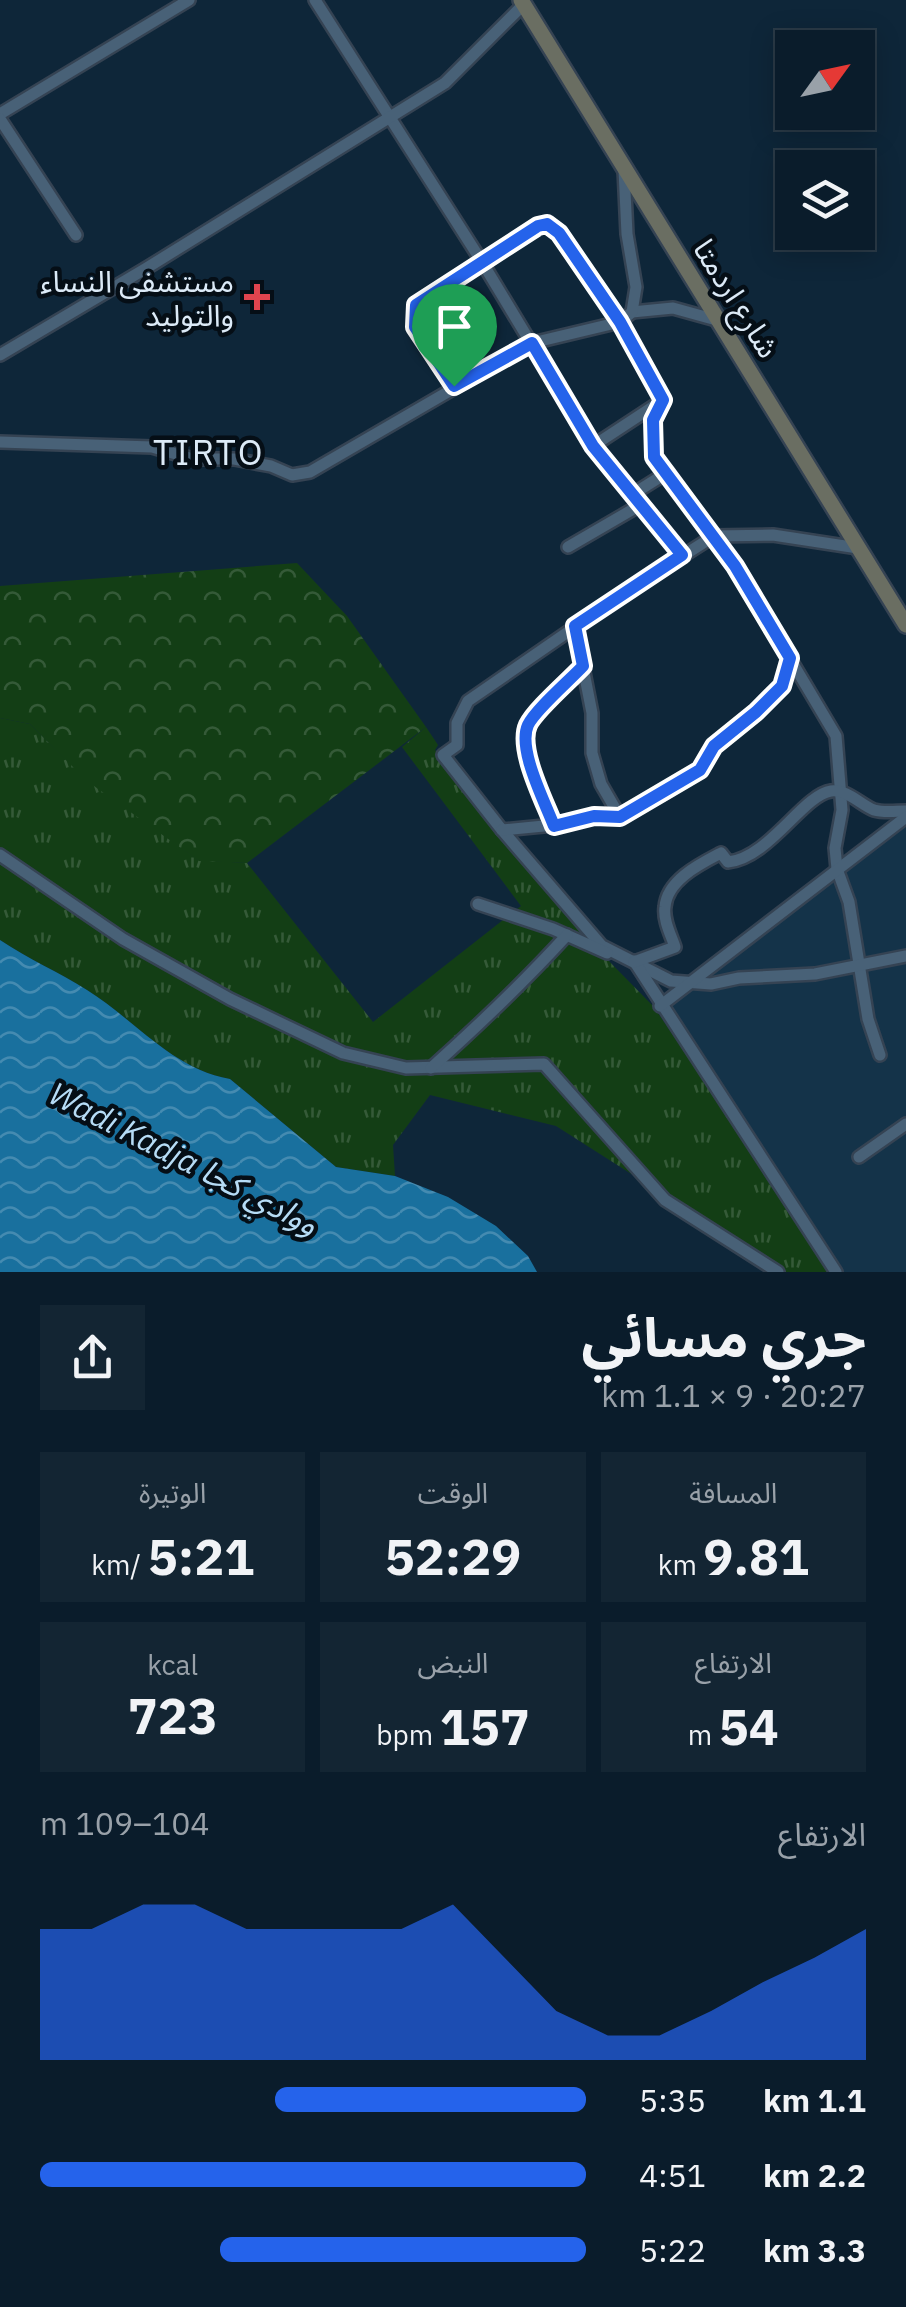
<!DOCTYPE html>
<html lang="ar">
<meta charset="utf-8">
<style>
:root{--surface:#0a1c2b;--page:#132533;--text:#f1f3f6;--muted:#99a1a9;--line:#2a3a47;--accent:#2563eb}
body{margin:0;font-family:"IBM Plex Sans","Noto Sans Arabic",sans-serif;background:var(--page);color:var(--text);direction:rtl;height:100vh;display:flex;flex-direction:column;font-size:38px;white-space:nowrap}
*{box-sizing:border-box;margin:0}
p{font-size:32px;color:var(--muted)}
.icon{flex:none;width:55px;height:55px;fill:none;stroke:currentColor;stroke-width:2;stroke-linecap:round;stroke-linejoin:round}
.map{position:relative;height:1272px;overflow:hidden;direction:ltr}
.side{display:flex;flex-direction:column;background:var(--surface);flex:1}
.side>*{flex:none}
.needle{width:65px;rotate:57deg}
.buttons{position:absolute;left:775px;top:30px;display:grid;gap:20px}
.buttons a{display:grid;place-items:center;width:100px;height:100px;border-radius:0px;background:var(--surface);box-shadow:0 5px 25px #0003,0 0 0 2px var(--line);font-size:50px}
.pin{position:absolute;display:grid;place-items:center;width:85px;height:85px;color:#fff;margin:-102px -42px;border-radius:50% 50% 50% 0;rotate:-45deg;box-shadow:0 0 10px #0007}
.pin .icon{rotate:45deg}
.round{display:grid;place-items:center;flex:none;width:105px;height:105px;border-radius:0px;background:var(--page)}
.summary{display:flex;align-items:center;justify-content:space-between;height:170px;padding:0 40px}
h1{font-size:55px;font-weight:700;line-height:75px}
.stats{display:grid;grid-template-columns:repeat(3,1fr);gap:15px;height:170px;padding:10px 40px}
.stats div{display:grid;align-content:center;border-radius:0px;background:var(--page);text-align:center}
.stats b{font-size:50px;font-weight:700}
.stats small{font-size:28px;font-weight:400}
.stats p{font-size:28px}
.chart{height:280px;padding:20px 40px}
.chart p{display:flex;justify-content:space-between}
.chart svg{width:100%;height:180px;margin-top:10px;fill:var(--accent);opacity:.7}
ul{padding:0 40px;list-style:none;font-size:32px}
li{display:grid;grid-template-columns:160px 120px 1fr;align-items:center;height:75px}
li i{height:25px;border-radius:12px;background:var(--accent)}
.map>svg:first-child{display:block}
</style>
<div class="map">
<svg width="906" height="1272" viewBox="0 0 906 1272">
<defs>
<pattern id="grass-tufts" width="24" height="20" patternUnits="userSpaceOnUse" patternTransform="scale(2.5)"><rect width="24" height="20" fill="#133e15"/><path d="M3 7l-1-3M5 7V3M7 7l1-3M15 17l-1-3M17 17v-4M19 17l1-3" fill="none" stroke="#355a38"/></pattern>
<pattern id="forest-crowns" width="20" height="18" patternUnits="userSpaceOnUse" patternTransform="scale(2.5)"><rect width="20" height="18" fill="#133e15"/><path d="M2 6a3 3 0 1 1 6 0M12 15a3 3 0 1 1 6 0" fill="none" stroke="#355a38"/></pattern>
<pattern id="water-waves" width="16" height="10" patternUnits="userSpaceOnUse" patternTransform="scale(2.5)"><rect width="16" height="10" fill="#19709e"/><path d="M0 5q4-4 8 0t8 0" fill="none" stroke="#458bb1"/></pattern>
</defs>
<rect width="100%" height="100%" fill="#0e2639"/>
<path fill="#143349" d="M 906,824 L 906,1272 L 840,1272 L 667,1008 Z"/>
<path fill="url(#grass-tufts)" d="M 0,718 L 30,724 L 84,777 L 198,860 L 247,863 L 373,1022 L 521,906 L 402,747 L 426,727 L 438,745 L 435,750 L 603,955 L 654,1007 L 832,1272 L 785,1272 L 556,1126 L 430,1095 L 393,1145 L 395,1176 L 336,1167 L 230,1079 C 172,1069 134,1019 87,990 C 59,972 28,959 0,940 Z"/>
<path fill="url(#forest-crowns)" d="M 297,563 L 347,616 L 426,727 L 247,863 L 199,861 L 87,781 L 30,724 L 0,718 L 0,586 Z"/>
<path fill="url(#water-waves)" d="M 0,940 C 28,959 59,972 87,990 C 134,1019 172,1069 230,1079 L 336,1167 L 395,1176 L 448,1197 L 496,1226 L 528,1256 L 537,1272 L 0,1272 Z"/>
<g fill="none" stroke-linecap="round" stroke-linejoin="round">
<g stroke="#354353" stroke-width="16">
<g id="street">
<path d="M 315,0 L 482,262 L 593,446 L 683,555"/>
<path d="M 0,114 L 189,0"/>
<path d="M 0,119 L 76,235"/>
<path d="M 632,312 L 673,308 L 720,321"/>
<path d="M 0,355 L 145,269 L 445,83 L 524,4"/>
<path d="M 454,386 L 415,327 L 416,305 L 538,225 L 547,225 L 559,233 L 620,322 L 663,400 L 593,446"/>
<path d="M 661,404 L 653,420 L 654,457 L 668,472"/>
<path d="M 0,442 L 152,447 L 193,459 L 234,459 L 271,466 L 292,475 L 310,472 L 532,343 L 620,322 L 632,312 L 636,287 L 627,234 L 624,170"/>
<path d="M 633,494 L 668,472 L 735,566 L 836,736 L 842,810 L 835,848 L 837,869 L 849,902 L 868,1019 L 880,1055"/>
<path d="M 568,547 L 642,504"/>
<path d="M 858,548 L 773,535 L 714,536 L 617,598 L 468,701 L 457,723 L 457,745 L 443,755 L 502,830 L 602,946 L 671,981 L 711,984 L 739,978 L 815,974 L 906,956"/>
<path d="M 575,626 L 592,713 L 592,753 L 601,784 L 620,817"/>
<path d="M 554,825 C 545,802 517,749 528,725 C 536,708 569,681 583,666"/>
<path d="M 502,830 L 554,825 L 594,816 L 620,817 L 668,791 L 700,770 L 714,746 L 772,698 L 781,686 L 789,658"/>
<path d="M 0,855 L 123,939 L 230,999 L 343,1053 L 406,1068 L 544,1064 L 665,1200 L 778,1272"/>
<path d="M 478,904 L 553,929 L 607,953"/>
<path d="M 634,961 L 836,1272"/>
<path d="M 634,962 L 675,947 C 671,935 663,920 665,907 C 667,880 700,864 721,853 L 728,862 C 769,858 803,795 831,791 C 847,789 861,805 874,810 C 884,813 896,811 906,811"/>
<path d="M 660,1006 L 906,817"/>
<path d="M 431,1068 C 479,1025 524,982 567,935"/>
<path d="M 859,1157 L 906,1124"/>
</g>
</g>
<g stroke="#354353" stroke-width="20">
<path id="secondary" d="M 521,0 L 906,625"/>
</g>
<use href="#street" stroke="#486177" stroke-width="11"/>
<use href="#secondary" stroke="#6a6e62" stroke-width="15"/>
</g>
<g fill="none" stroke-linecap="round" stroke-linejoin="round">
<g stroke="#fff" stroke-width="20">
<path id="route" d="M 547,224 L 559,233 L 620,322 L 663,400 L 653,420 L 654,457 L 735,566 L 790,658 L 782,686 L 756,712 L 714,746 L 700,770 L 620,817 L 594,816 L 554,826 C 545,802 517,749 528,725 C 535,710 570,680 583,666 L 575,626 L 682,555 L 593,446 L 532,343 L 454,386 L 415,327 L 416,305 L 538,226 Z"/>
</g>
<use href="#route" stroke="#2563eb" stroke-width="12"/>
</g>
<path fill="#e0444e" stroke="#050e16" stroke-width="4" d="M252 282h10v10h10v10h-10v10h-10v-10h-10v-10h10z"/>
<g text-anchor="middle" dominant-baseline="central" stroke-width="9" stroke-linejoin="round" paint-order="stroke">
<g font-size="30" fill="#dceaf7" stroke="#050e16" text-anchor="end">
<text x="234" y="280">مستشفى النساء<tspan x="234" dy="34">والتوليد</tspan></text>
</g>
<g font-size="30" fill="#dceaf7" stroke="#050e16">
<text transform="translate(737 298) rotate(58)">شارع اردمتا</text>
</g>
<g font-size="32" font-style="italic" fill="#b6dcf6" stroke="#050e16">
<text transform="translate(184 1158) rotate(27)">Wadi Kadja ووادي كجا</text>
</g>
<g font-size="35" letter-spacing="2.5" fill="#dceaf7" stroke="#050e16">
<text x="209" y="452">TIRTO</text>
</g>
</g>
</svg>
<div class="buttons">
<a><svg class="needle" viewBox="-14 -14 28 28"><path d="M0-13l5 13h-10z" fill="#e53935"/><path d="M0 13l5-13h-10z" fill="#99a1a9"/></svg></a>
<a><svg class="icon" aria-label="layers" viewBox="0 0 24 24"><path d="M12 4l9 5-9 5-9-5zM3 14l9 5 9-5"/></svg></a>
</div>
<div class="pin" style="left:454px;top:386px;background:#1e9e55"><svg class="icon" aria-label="arrive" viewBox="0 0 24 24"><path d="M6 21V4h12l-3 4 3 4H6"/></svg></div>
</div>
<section class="side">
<div class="summary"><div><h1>جري مسائي</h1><p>20:27 · 9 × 1.1 km</p></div><a class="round"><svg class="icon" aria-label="share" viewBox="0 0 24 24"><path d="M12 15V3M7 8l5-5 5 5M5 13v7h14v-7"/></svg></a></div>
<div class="stats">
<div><p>المسافة</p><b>9.81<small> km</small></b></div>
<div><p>الوقت</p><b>52:29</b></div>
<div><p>الوتيرة</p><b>5:21<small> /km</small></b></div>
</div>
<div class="stats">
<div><p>الارتفاع</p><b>54<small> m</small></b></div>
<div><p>النبض</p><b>157<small> bpm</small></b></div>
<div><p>kcal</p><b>723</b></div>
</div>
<div class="chart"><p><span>الارتفاع</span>104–109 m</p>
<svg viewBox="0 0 160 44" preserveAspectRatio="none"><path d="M0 44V12L10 12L20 6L30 6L40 12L50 12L60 12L70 12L80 6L90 19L100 32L110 38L120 38L130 32L140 25L150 19L160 12V44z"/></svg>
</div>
<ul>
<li><b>1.1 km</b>5:35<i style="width:57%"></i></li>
<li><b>2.2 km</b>4:51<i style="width:100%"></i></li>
<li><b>3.3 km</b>5:22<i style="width:67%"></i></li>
</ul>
</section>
